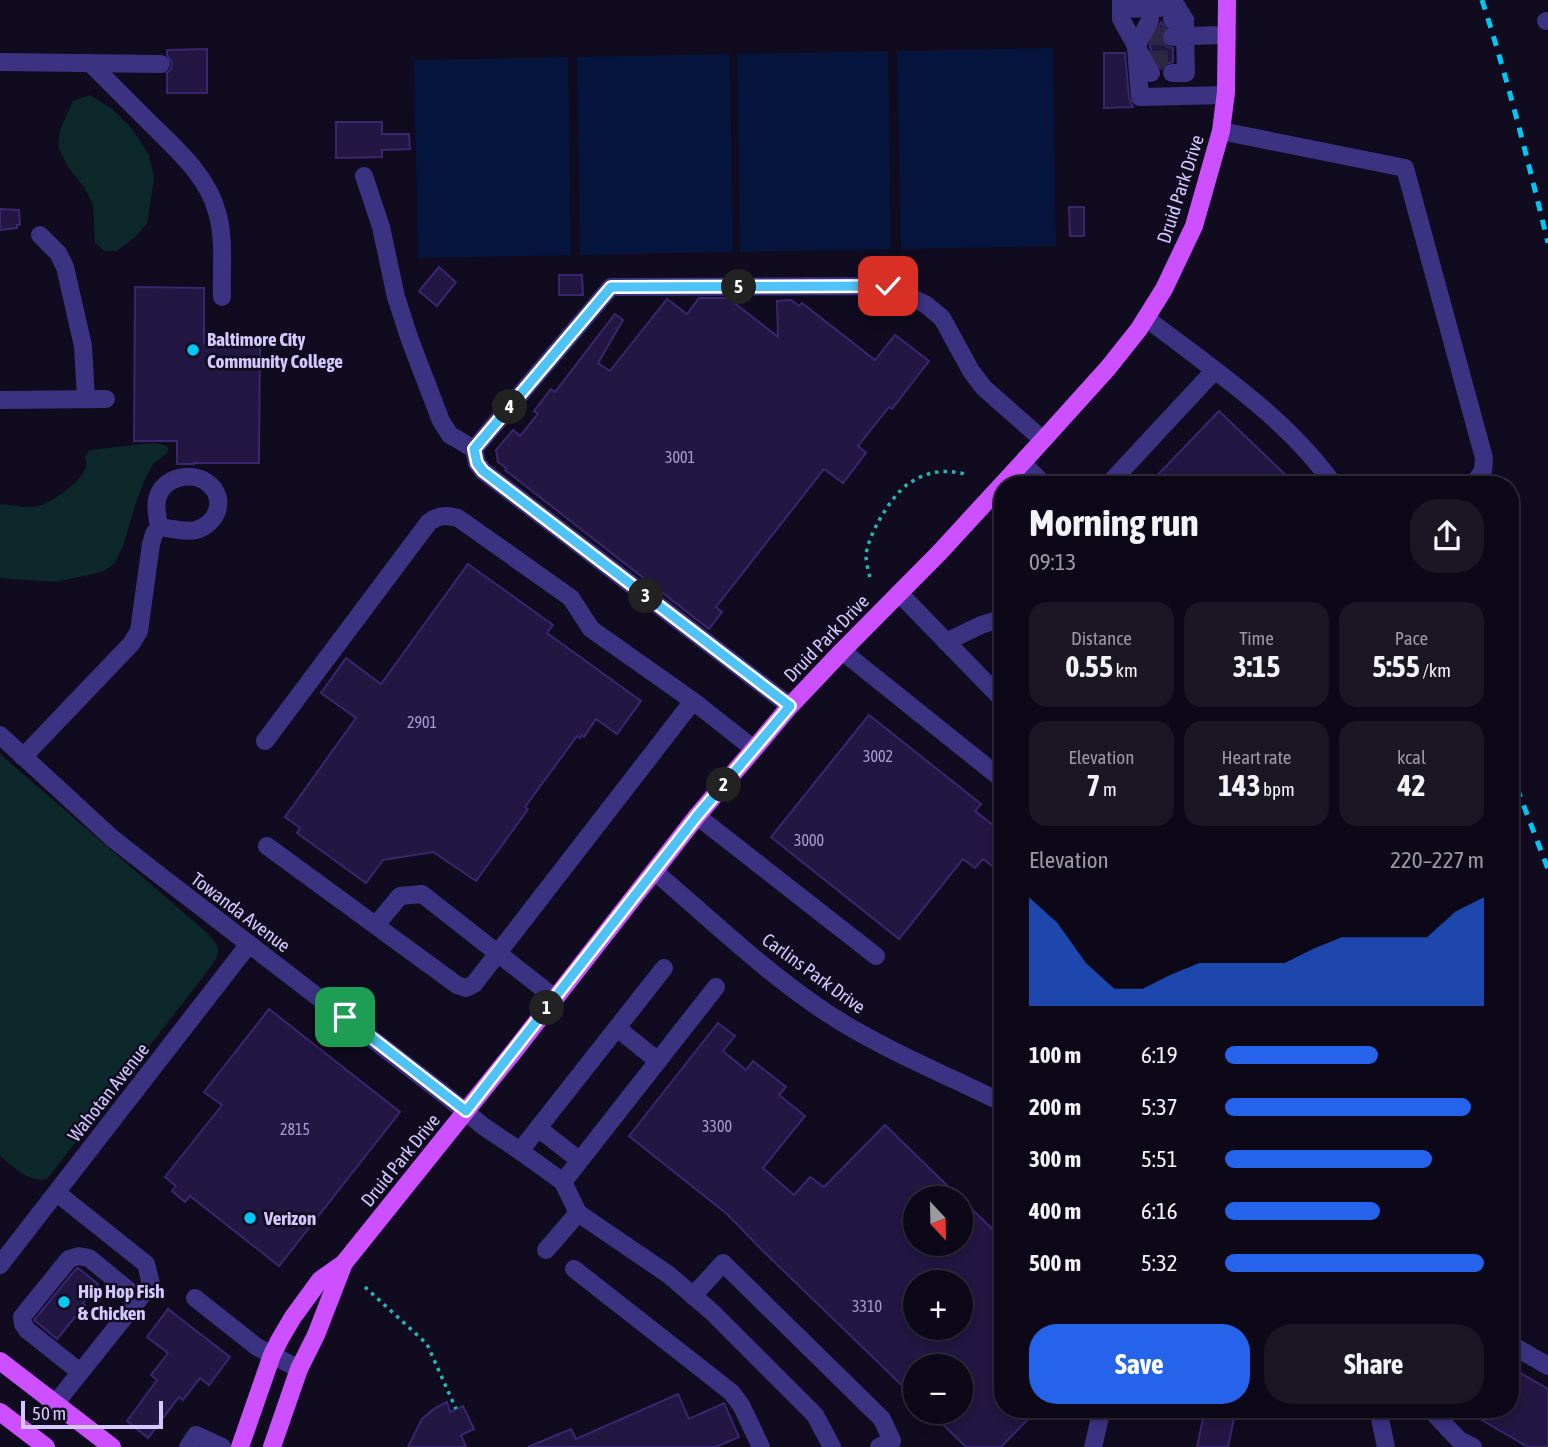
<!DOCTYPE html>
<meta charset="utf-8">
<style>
:root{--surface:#0c0817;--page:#1a1624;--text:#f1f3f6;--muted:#9a9aa1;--line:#2c2936;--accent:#2563eb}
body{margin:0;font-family:"Asap Condensed",sans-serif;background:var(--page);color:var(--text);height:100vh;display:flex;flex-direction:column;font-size:26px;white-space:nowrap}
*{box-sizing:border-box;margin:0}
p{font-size:23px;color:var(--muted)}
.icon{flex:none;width:38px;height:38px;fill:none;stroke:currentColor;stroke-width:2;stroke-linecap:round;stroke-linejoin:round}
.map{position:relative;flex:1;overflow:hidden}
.sheet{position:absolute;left:994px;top:476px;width:525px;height:942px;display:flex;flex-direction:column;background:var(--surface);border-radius:28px;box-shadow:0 4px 10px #0003,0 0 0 2px var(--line)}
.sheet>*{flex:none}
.needle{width:46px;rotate:158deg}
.tools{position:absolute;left:903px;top:1186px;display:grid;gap:14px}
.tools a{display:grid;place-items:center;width:70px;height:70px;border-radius:50%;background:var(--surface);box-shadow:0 4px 10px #0003,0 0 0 2px var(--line);font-size:35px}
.scale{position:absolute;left:21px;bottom:18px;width:142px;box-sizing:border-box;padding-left:7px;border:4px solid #d4c9ff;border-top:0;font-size:19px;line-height:24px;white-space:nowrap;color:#d4c9ff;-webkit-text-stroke:5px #100b1f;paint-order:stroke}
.pin{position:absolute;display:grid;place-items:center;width:60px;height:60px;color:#fff;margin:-30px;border-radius:14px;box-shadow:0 4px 10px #0006}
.km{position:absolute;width:35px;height:35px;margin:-18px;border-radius:50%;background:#222;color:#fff;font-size:19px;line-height:35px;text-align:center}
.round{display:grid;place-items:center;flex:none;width:74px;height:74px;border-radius:28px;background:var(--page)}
.overview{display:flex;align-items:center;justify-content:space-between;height:119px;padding:0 35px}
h1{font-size:38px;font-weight:700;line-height:52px}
.stats{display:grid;grid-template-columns:repeat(3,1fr);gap:10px;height:119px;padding:7px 35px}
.stats div{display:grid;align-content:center;border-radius:18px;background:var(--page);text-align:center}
.stats b{font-size:30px;font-weight:700}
.stats small{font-size:19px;font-weight:400}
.stats p{font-size:19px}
.chart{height:196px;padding:14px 35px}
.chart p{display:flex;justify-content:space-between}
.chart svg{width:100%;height:126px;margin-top:7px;fill:var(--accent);opacity:.7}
.primary-button{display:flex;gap:14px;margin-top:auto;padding:14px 35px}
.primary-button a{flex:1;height:80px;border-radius:28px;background:var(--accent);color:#fff;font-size:28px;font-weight:700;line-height:80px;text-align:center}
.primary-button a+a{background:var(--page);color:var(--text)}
ul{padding:0 35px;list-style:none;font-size:23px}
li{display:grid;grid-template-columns:112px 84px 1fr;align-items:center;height:52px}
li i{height:18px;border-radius:9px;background:var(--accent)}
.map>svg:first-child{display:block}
</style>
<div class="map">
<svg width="1548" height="1447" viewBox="0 0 1548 1447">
<rect width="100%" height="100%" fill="#100b1f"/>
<g fill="#0d282a">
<path d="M 90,95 L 112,109 L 132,129 L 149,155 L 154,177 L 147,224 L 135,237 L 117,251 L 105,251 L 95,243 L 93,204 L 84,187 L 68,167 L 58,147 L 60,130 L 73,101 Z"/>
<path d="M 153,443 L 164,445 L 169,448 L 167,453 L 153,464 L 145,479 L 135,505 L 124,544 L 114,564 L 102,572 L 56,582 L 0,578 L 0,504 C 12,505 28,509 39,506 C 53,502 81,482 86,467 C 87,464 85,460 85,456 L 90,450 Z"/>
<path d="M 0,754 L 206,932 C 221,947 222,952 209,969 L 48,1178 C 30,1185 13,1166 0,1156 Z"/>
</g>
<g fill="#05153e">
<path d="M 1053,48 L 1056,246 L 901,249 L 897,51 Z"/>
<path d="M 888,51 L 891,249 L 740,252 L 737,54 Z"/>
<path d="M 730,54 L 733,252 L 580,255 L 577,57 Z"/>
<path d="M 568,57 L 571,255 L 418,258 L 414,60 Z"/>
</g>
<g fill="#221642" stroke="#3a266f" stroke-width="2" fill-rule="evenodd">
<path d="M 1161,22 L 1165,28 L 1162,33 L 1161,39 L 1167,47 L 1173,48 L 1173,62 L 1166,64 L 1162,69 L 1150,48 L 1150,44 Z"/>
<path d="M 207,49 L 207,93 L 167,93 L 167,73 L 171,69 L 172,63 L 167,55 L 167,50 Z"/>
<path d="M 1104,53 L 1125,53 L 1129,98 L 1133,107 L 1104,108 Z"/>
<path d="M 336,122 L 382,122 L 382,134 L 409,134 L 410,149 L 382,150 L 382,157 L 336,158 Z"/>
<path d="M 1069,207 L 1084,207 L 1084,236 L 1070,236 Z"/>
<path d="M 0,209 L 19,210 L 20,225 L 17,225 L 17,228 L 0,230 Z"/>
<path d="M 439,267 L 456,282 L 437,306 L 419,291 Z"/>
<path d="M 559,275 L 582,275 L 583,295 L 559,295 Z"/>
<path d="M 135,287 L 204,288 L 204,343 L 260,345 L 259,463 L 194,463 L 194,464 L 177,464 L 177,441 L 134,441 Z"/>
<path d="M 699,298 L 728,298 L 778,337 L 777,301 L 791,300 L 799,306 L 802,303 L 875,360 L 895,335 L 929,361 L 892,409 L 889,407 L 858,446 L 866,453 L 843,483 L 824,469 L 716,607 L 722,612 L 709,629 L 505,470 L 506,468 L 498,462 L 496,450 L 513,430 L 520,436 L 538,414 L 534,411 L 551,389 L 555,392 L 615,314 L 623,320 L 598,363 L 610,371 L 667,299 L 687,314 Z"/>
<path d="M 1219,411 L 1296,485 L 1148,485 Z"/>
<path d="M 468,564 L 553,625 L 547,633 L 641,701 L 617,734 L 596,719 L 584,737 L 582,735 L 580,738 L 577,736 L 525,807 L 528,809 L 526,812 L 476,881 L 433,852 L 383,860 L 366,883 L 297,833 L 300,828 L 285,817 L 356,718 L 321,693 L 346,658 L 381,684 Z"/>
<path d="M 869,715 L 981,804 L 975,811 L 1003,833 L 1003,874 L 983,859 L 975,868 L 963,859 L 899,939 L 771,837 Z"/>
<path d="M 269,1009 L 400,1112 L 279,1266 L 190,1196 L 185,1202 L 172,1191 L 176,1186 L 165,1177 L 222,1105 L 204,1092 Z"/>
<path d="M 718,1023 L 735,1036 L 723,1051 L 746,1070 L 753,1061 L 786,1087 L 779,1095 L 805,1116 L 763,1168 L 794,1195 L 810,1177 L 824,1187 L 885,1125 L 961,1199 L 915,1199 L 915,1244 L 961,1244 L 961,1199 L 1003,1239 L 1003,1409 L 1038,1409 L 1001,1447 L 966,1447 L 930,1412 L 961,1412 L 961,1367 L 915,1367 L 915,1398 L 763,1251 L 727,1214 L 629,1136 ZM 915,1283 L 961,1283 L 961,1328 L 915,1328 Z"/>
<path d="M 78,1268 L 98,1284 L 83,1303 L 85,1305 L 57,1339 L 34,1320 L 76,1269 Z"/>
<path d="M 168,1309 L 230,1357 L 209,1385 L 200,1378 L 183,1400 L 179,1397 L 148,1438 L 127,1421 L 157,1380 L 151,1375 L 168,1353 L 147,1337 Z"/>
<path d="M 1510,1367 L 1548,1389 L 1548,1447 L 1528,1447 L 1463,1409 L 1510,1409 Z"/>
<path d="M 678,1394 L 689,1419 L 724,1403 L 739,1437 L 716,1447 L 528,1447 L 571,1429 L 576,1439 Z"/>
<path d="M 447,1402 L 450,1412 L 463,1406 L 474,1429 L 461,1435 L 466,1447 L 408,1447 L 422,1419 L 435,1408 Z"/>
<path d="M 1205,1409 L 1236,1409 L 1228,1447 L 1197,1447 Z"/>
</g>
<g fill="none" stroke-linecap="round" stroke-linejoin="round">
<g stroke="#2d2841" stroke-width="18" stroke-dasharray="18 9" stroke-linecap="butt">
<path d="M 1150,36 L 1172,37"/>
<path d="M 1150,60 L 1173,59"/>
</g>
<g stroke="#25b5b8" stroke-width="3.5" stroke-dasharray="3.5 5" stroke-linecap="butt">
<path d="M 870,577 C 868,570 866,562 866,555 C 868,535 891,496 908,484 C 915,479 925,474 933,473 C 944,470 955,472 966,474"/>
<path d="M 365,1287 L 427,1344 L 456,1409"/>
</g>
<g stroke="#3c3282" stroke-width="18">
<path d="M 1121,0 L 1121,19 L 1151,73"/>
<path d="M 1155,8 L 1177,7 L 1185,20"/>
<path d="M 1121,9 L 1155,8 L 1155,0"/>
<path d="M 1150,20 L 1136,47 L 1140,97 L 1226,95"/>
<path d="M 1172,20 L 1185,20 L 1185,36 L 1172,37"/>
<path d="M 1546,21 L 1548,21"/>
<path d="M 0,62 L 161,64"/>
<path d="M 90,63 C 110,83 130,103 150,123 C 176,149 207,175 217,212 C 225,238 221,270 222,297"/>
<path d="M 1172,73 L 1186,73 L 1185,36 L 1227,35"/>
<path d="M 1221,131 L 1405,168 L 1484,458 L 1483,471 L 1473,485"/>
<path d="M 364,176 L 381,227 L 396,297 L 410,340 L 441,421 L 450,435 L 474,449"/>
<path d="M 40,235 L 58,253 L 65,267 L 83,346 L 86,399"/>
<path d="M 1146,318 C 1212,369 1285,416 1334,485"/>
<path d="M 0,400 L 106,399"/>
<path d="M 1022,463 L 1045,485"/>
<path d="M 1108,485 L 1214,371"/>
<path d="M 899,593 L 999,696"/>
<path d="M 946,642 L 981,625 L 1003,618"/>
<path d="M 842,651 L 1003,780"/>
<path d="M 790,706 L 483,471 L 477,463 L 474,449 L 611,287 L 888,286 L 925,304 L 942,318 L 971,371 L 984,388 L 1043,440"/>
<path d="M 0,735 L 112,838 L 158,874 L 445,1095 L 483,1126 L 520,1151"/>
<path d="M 265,741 L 429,522 C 439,515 446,515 458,518 L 571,598 L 591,629 L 693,701 L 754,749"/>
<path d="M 23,757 L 131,644 L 139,631 L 151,544 L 154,534 L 159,527 C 170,528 185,533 196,530 C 217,524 227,499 209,484 C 192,470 161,477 157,500 C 155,508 158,518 159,527"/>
<path d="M 697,816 L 876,956"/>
<path d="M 267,846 L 457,985 L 466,988 L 474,984 L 693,701"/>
<path d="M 654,871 C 710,919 765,972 827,1013 C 882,1049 944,1074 1003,1103"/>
<path d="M 376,925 L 400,896 L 422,894 L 555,998"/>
<path d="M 664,968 L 520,1151 L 563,1182 L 578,1213 L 669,1275 L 712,1312 L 815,1415 L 832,1447"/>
<path d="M 617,1028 L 658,1061"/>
<path d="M 538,1128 L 579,1160"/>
<path d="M 563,1182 L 716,987"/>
<path d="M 546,1250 L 578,1213"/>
<path d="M 0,1265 L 249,944"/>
<path d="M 574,1269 L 731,1392 L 741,1405 L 761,1447"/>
<path d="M 693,1296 L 723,1263 L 882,1419 L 892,1441 L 879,1447"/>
<path d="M 195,1298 L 257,1347 L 299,1369"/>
<path d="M 1510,1344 L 1548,1366"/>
<path d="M 80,1372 L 27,1330 L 23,1324 L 22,1317 L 69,1259 L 79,1256 L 89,1258 L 139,1299"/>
<path d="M 55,1404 L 151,1284 L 146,1264 L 57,1193"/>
<path d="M 1378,1409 L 1386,1447"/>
<path d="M 1430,1409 L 1459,1440 L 1473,1447"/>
<path d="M 188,1447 L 196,1435 L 222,1447"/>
<path d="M 1093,1447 L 1102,1409"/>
</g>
<g stroke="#cc50ff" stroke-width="18">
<path d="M 0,1361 L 112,1447"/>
<path d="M 0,1412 L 46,1447"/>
<path d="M 240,1447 L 272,1355 L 280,1339 L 293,1317 L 320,1280 L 344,1263"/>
<path d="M 272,1447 L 299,1369 L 316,1335 L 344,1263 L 511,1055 L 697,816 L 754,749 L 790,706 L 842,651 L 940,552 L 1043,440 L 1108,368 L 1139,329 L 1164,289 L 1194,226 L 1221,131 L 1226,92 L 1227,0"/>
</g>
<g stroke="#00c8f4" stroke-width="5" stroke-dasharray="10 9" stroke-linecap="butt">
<path d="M 1482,0 C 1508,80 1528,161 1548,243"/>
<path d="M 1510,770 L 1548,869"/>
</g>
</g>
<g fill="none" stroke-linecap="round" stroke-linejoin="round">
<g stroke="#fff" stroke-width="14">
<path id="route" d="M 345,1017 L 466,1111 L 697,816 L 790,706 L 483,471 L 477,463 L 474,449 L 611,287 L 888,286"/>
</g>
<use href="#route" stroke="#4fc3f7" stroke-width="9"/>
</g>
<g fill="#00c8f4" stroke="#100b1f" stroke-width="2.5">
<circle cx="193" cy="350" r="7"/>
<circle cx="250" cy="1218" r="7"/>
<circle cx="64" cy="1302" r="7"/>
</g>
<g text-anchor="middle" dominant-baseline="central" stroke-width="5" stroke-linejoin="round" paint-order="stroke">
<g font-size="16" fill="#a89cd0">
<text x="680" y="457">3001</text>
<text x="422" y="722">2901</text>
<text x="878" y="756">3002</text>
<text x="809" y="840">3000</text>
<text x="717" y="1126">3300</text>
<text x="295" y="1129">2815</text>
<text x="867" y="1306">3310</text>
</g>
<g font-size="19" fill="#d4c9ff" stroke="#100b1f">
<text transform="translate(1180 189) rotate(-72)">Druid Park Drive</text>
<text transform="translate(826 638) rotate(-46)">Druid Park Drive</text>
<text transform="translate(241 912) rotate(37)">Towanda Avenue</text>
<text transform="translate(814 973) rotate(36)">Carlins Park Drive</text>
<text transform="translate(108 1092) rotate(-52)">Wahotan Avenue</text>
<text transform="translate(400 1160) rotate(-51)">Druid Park Drive</text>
</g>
<g font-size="19" font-weight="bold" fill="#d4c9ff" stroke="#100b1f" text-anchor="start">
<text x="207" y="339">Baltimore City<tspan x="207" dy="22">Community College</tspan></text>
<text x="264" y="1218">Verizon</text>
<text x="78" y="1291">Hip Hop Fish<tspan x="78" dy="22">&amp; Chicken</tspan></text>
</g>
</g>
</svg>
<div class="tools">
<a><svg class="needle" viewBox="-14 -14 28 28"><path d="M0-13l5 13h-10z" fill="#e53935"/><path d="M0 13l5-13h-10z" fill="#9a9aa1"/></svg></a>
<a>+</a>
<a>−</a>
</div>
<div class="scale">50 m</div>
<div class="pin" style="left:345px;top:1017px;background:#1e9e55"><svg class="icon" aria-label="arrive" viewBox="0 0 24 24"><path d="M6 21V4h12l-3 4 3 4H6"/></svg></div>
<div class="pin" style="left:888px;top:286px;background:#d93025"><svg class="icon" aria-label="check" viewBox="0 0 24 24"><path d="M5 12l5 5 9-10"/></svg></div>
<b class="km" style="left:547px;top:1008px">1</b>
<b class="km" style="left:724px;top:785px">2</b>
<b class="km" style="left:646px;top:596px">3</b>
<b class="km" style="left:510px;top:407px">4</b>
<b class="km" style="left:739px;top:287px">5</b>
<section class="sheet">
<div class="overview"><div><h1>Morning run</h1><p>09:13</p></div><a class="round"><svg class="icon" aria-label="share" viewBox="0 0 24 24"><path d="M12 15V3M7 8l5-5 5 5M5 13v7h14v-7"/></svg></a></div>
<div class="stats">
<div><p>Distance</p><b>0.55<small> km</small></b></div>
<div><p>Time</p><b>3:15</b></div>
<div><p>Pace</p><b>5:55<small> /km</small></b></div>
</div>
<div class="stats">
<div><p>Elevation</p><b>7<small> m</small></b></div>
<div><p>Heart rate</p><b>143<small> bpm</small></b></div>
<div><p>kcal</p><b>42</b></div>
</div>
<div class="chart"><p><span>Elevation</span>220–227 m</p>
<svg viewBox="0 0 160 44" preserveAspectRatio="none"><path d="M0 44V6L10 15L20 29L30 38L40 38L50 33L60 29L70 29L80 29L90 29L100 24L110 20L120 20L130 20L140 20L150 11L160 6V44z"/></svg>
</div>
<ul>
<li><b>100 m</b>6:19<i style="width:59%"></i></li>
<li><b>200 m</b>5:37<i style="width:95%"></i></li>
<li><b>300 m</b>5:51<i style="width:80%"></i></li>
<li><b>400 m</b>6:16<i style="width:60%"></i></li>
<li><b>500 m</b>5:32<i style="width:100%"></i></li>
</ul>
<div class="primary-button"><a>Save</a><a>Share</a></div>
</section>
</div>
